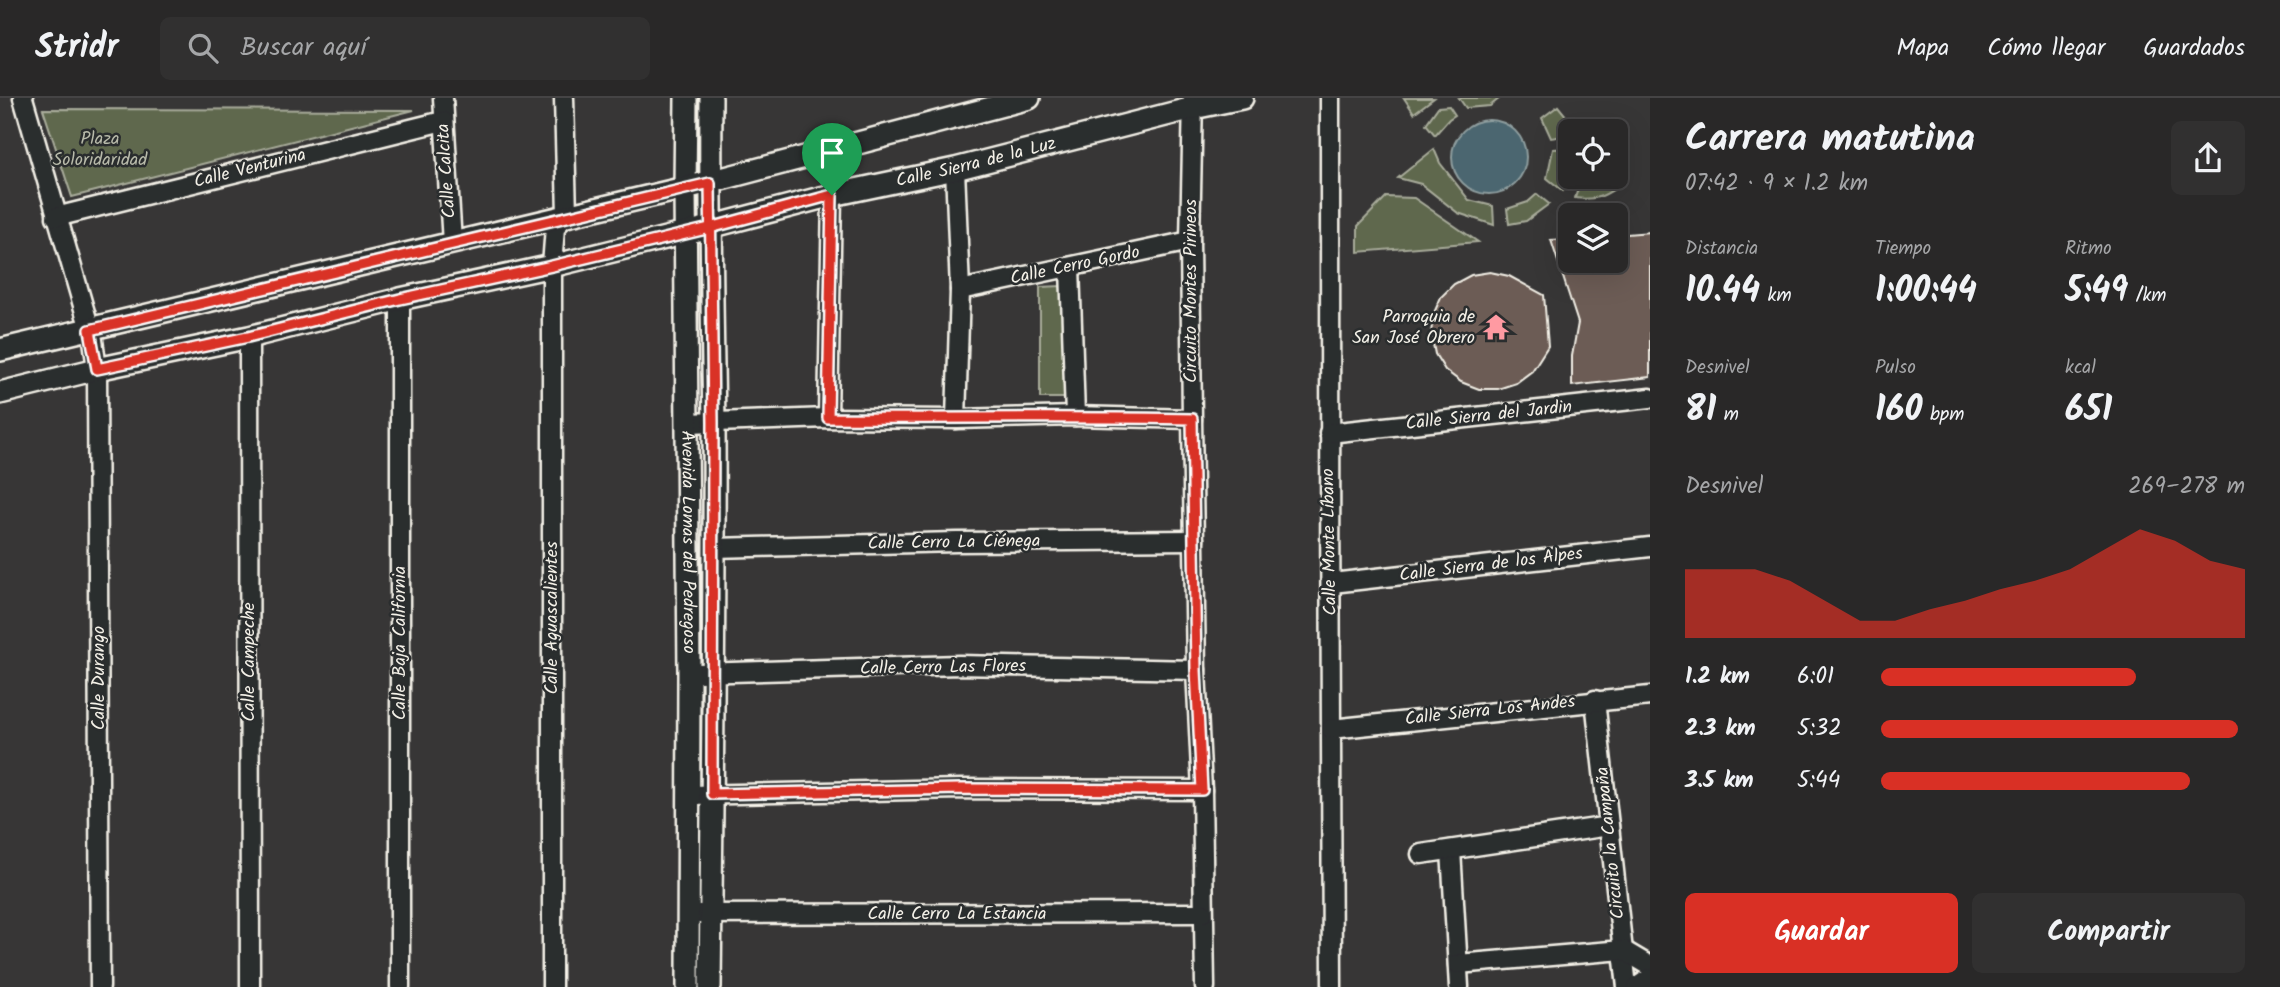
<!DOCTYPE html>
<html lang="es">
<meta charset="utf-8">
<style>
:root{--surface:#292828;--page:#313030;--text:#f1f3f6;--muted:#a5a6a8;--line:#454445;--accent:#d93025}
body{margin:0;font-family:Kalam,sans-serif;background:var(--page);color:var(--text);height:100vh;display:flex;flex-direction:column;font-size:26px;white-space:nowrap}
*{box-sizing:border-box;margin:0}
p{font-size:23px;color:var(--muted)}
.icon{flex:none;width:38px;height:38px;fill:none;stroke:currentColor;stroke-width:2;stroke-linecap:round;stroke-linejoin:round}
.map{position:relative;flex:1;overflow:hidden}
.side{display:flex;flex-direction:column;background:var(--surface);width:630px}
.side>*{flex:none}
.buttons{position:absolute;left:1558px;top:21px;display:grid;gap:14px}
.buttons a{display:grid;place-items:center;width:70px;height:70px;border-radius:10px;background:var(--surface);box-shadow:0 7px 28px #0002,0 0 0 2px var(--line);font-size:35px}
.pin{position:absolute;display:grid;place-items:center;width:60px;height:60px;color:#fff;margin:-72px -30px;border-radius:50% 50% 50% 0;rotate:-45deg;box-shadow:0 0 7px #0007}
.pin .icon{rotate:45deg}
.round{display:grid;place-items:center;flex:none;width:74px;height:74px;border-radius:10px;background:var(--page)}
.head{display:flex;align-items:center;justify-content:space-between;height:119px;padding:0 35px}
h1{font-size:38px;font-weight:700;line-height:52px}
.figures{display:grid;grid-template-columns:repeat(3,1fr);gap:10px;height:119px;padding:7px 35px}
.figures div{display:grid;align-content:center}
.figures b{font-size:35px;font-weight:700}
.figures small{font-size:19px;font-weight:400}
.figures p{font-size:19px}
.chart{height:196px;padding:14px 35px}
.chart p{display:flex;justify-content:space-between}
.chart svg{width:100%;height:126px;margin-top:7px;fill:var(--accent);opacity:.7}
.button{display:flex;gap:14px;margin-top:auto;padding:14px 35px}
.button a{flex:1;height:80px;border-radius:10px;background:var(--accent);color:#fff;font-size:28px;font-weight:700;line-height:80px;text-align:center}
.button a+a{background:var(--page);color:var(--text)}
ul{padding:0 35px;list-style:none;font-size:23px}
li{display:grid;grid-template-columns:112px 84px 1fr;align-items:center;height:52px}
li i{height:18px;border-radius:9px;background:var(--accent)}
header{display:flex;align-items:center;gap:42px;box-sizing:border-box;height:98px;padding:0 35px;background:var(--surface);border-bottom:2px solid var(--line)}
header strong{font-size:33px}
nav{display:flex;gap:38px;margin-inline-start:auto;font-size:24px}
.search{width:490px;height:63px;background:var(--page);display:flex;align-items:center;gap:18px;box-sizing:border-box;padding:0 24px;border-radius:10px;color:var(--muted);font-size:26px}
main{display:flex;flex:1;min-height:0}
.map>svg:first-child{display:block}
</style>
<header>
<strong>Stridr</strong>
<div class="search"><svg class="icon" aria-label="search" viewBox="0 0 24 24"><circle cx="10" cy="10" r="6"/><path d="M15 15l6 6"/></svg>Buscar aquí</div>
<nav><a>Mapa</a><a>Cómo llegar</a><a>Guardados</a></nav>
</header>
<main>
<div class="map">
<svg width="1650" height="889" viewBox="0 0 1650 889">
<rect width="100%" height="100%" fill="#373636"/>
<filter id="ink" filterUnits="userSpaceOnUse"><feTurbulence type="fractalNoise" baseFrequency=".0143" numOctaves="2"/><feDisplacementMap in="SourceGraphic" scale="14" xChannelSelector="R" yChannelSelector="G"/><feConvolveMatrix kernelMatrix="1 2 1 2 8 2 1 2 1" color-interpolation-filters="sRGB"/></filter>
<g filter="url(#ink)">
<g fill="#5e674e" stroke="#a9ac9b" stroke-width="2">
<path d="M 1404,0 L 1434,0 L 1414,15 Z"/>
<path d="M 1459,0 L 1500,0 L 1490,8 L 1466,10 Z"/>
<path d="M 1449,8 L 1455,17 L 1449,21 L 1435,37 L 1426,26 L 1438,9 Z"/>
<path d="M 1558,8 L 1567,19 L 1572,33 L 1570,33 L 1570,37 L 1551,40 L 1542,20 Z"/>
<path d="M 43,11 L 414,12 L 72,99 Z"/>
<path d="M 1570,50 L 1571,79 L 1563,93 L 1547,80 L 1553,51 Z"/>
<path d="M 1434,51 L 1440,65 L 1469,102 L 1493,108 L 1494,127 L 1458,115 L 1421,86 L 1398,80 Z"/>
<path d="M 1623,70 L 1626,83 C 1608,96 1599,103 1575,100 L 1582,79 L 1615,79 L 1615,71 Z"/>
<path d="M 1537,96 L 1549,106 L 1526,123 L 1509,126 L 1507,111 L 1528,104 Z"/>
<path d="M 1386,99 L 1414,100 L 1478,144 L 1358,154 L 1358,128 Z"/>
<path d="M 1062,188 L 1065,300 L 1040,300 L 1040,189 Z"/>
</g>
<circle fill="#4b666f" stroke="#8f9e9f" stroke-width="2" cx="1489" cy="59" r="37"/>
<g fill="#6c5c54" stroke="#f4f1e8" stroke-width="2">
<path d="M 1650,134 L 1650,279 L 1572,288 L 1572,258 L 1578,225 L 1551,142 L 1570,141 L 1570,163 L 1615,163 L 1615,137 Z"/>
<path d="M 1490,174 L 1509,178 L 1544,197 L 1548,248 L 1532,273 L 1516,285 L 1498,291 L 1479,291 L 1461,284 L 1445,272 L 1435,256 L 1431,236 L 1433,217 L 1441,199 L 1454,186 L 1471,177 Z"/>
</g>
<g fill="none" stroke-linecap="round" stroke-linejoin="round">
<g stroke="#f4f1e8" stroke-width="23">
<g id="minor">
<path d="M 23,0 L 93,242 L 97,271 L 100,889"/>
<path d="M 443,0 L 452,145"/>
<path d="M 1193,0 L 1190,143 L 1192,321 L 1196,572 L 1202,692 L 1205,889"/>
<path d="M 1330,0 C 1329,296 1331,593 1332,889"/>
<path d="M 955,71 L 960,192 L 956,321"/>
<path d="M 56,119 L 443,23"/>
<path d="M 1070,169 L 1075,318"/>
<path d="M 960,192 L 1190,143"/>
<path d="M 249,239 L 250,889"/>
<path d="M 828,320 L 832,97"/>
<path d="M 688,325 L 828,320 L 956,321 L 1075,318 L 1192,321"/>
<path d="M 1329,335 L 1650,300"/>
<path d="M 713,450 L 957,444 L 1194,442"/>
<path d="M 1332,485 L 1650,449"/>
<path d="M 699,575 L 959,567 L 1196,572"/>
<path d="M 1595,602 L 1627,889"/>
<path d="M 1331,631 L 1650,598"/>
<path d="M 689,697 L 961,691 L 1202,692"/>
<path d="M 1451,752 L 1459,889"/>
<path d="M 1421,756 L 1609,728"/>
<path d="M 688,816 L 1203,815"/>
<path d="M 1458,866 L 1623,852 L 1650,868"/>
<path d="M 400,889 L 400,201"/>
<path d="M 552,889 L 552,168 L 555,129 L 567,117 L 564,0"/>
<path d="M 1637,889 L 1650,880"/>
</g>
</g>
<g stroke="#f4f1e8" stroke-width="26">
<g id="tertiary">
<path id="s1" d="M 686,0 L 685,90 L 689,575 L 688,889"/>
<path d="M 0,252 L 710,84 L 1029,0"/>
<path id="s2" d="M 0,295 L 97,271 L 249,239 L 400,201 L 552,168 L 710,129 L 832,97 L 955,71 L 1193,10 L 1242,0"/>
<path d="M 710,889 C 712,700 715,512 714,323 C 712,215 710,108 711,0"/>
</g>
</g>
<use href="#minor" stroke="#2a2d2e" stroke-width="18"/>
<use href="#tertiary" stroke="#2a2d2e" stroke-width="21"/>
</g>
</g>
<g fill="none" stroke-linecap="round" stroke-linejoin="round" filter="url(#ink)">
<g stroke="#fff" stroke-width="14">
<path id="route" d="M 832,97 L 710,130 L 552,168 L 400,201 L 248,239 L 97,271 L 90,232 L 710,85 L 713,324 L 712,696 L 961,691 L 1202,692 L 1196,572 L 1192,321 C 1071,318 949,321 828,320 L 832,97"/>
</g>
<use href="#route" stroke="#d93025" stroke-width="9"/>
</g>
<defs>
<g id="temple-bare" transform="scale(2.1)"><path d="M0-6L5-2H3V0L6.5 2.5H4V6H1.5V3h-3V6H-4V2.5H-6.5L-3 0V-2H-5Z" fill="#ff9aa2" stroke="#2a2d2e" stroke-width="2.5" paint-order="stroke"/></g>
</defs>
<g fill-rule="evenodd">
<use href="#temple-bare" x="1496" y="229"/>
</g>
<g text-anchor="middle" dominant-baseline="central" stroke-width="5" stroke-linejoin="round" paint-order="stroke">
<g font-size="18" fill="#b8baaa" stroke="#2a2d2e">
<text x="100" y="41">Plaza<tspan x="100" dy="21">Soloridaridad</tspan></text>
</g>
<g font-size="18" fill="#f4f1e8" stroke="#2a2d2e">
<text stroke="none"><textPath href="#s2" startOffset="1003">Calle Sierra de la Luz</textPath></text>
<text transform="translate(250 71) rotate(-14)">Calle Venturina</text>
<text transform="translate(447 73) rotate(-94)">Calle Calcita</text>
<text transform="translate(1075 168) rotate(-12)">Calle Cerro Gordo</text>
<text transform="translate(1191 193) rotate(-90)">Circuito Montes Pirineos</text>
<text transform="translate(1489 318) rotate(-6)">Calle Sierra del Jardin</text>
<text stroke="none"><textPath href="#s1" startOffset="444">Avenida Lomas del Pedregoso</textPath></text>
<text transform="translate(1330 444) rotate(-91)">Calle Monte Líbano</text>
<text transform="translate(954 445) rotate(-1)">Calle Cerro La Ciénega</text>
<text transform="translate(1491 467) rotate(-7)">Calle Sierra de los Alpes</text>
<text transform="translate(552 520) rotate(-90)">Calle Aguascalientes</text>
<text transform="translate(400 545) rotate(-90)">Calle Baja California</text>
<text transform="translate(249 564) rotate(-90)">Calle Campeche</text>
<text transform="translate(943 570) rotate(-1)">Calle Cerro Las Flores</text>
<text transform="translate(99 580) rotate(-90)">Calle Durango</text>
<text transform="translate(1490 613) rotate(-6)">Calle Sierra Los Andes</text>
<text transform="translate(1611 745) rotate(-96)">Circuito la Campaña</text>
<text x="957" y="816">Calle Cerro La Estancia</text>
</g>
<g font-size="18" fill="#f4f1e8" stroke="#2a2d2e" text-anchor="end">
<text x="1475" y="219">Parroquia de<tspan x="1475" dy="21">San José Obrero</tspan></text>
</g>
</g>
</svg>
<div class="buttons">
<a><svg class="icon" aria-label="locate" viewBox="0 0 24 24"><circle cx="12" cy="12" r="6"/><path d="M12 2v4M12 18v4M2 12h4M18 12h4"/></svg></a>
<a><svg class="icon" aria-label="layers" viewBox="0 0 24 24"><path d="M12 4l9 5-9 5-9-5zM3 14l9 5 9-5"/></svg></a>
</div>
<div class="pin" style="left:832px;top:97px;background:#1e9e55"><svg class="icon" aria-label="arrive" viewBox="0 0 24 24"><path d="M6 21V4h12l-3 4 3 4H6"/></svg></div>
</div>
<section class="side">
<div class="head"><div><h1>Carrera matutina</h1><p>07:42 · 9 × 1.2 km</p></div><a class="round"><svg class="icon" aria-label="share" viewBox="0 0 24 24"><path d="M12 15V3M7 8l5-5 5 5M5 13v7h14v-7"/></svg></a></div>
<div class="figures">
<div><p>Distancia</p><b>10.44<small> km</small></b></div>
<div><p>Tiempo</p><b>1:00:44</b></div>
<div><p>Ritmo</p><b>5:49<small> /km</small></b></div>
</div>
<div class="figures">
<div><p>Desnivel</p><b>81<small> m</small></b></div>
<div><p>Pulso</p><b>160<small> bpm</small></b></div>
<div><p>kcal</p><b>651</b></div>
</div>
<div class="chart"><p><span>Desnivel</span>269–278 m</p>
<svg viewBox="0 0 160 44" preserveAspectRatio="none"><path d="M0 44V20L10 20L20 20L30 24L40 31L50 38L60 38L70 34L80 31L90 27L100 24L110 20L120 13L130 6L140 10L150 17L160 20V44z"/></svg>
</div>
<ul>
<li><b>1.2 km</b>6:01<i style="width:70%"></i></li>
<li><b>2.3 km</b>5:32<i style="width:98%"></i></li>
<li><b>3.5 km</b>5:44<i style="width:85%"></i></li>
</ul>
<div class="button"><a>Guardar</a><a>Compartir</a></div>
</section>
</main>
